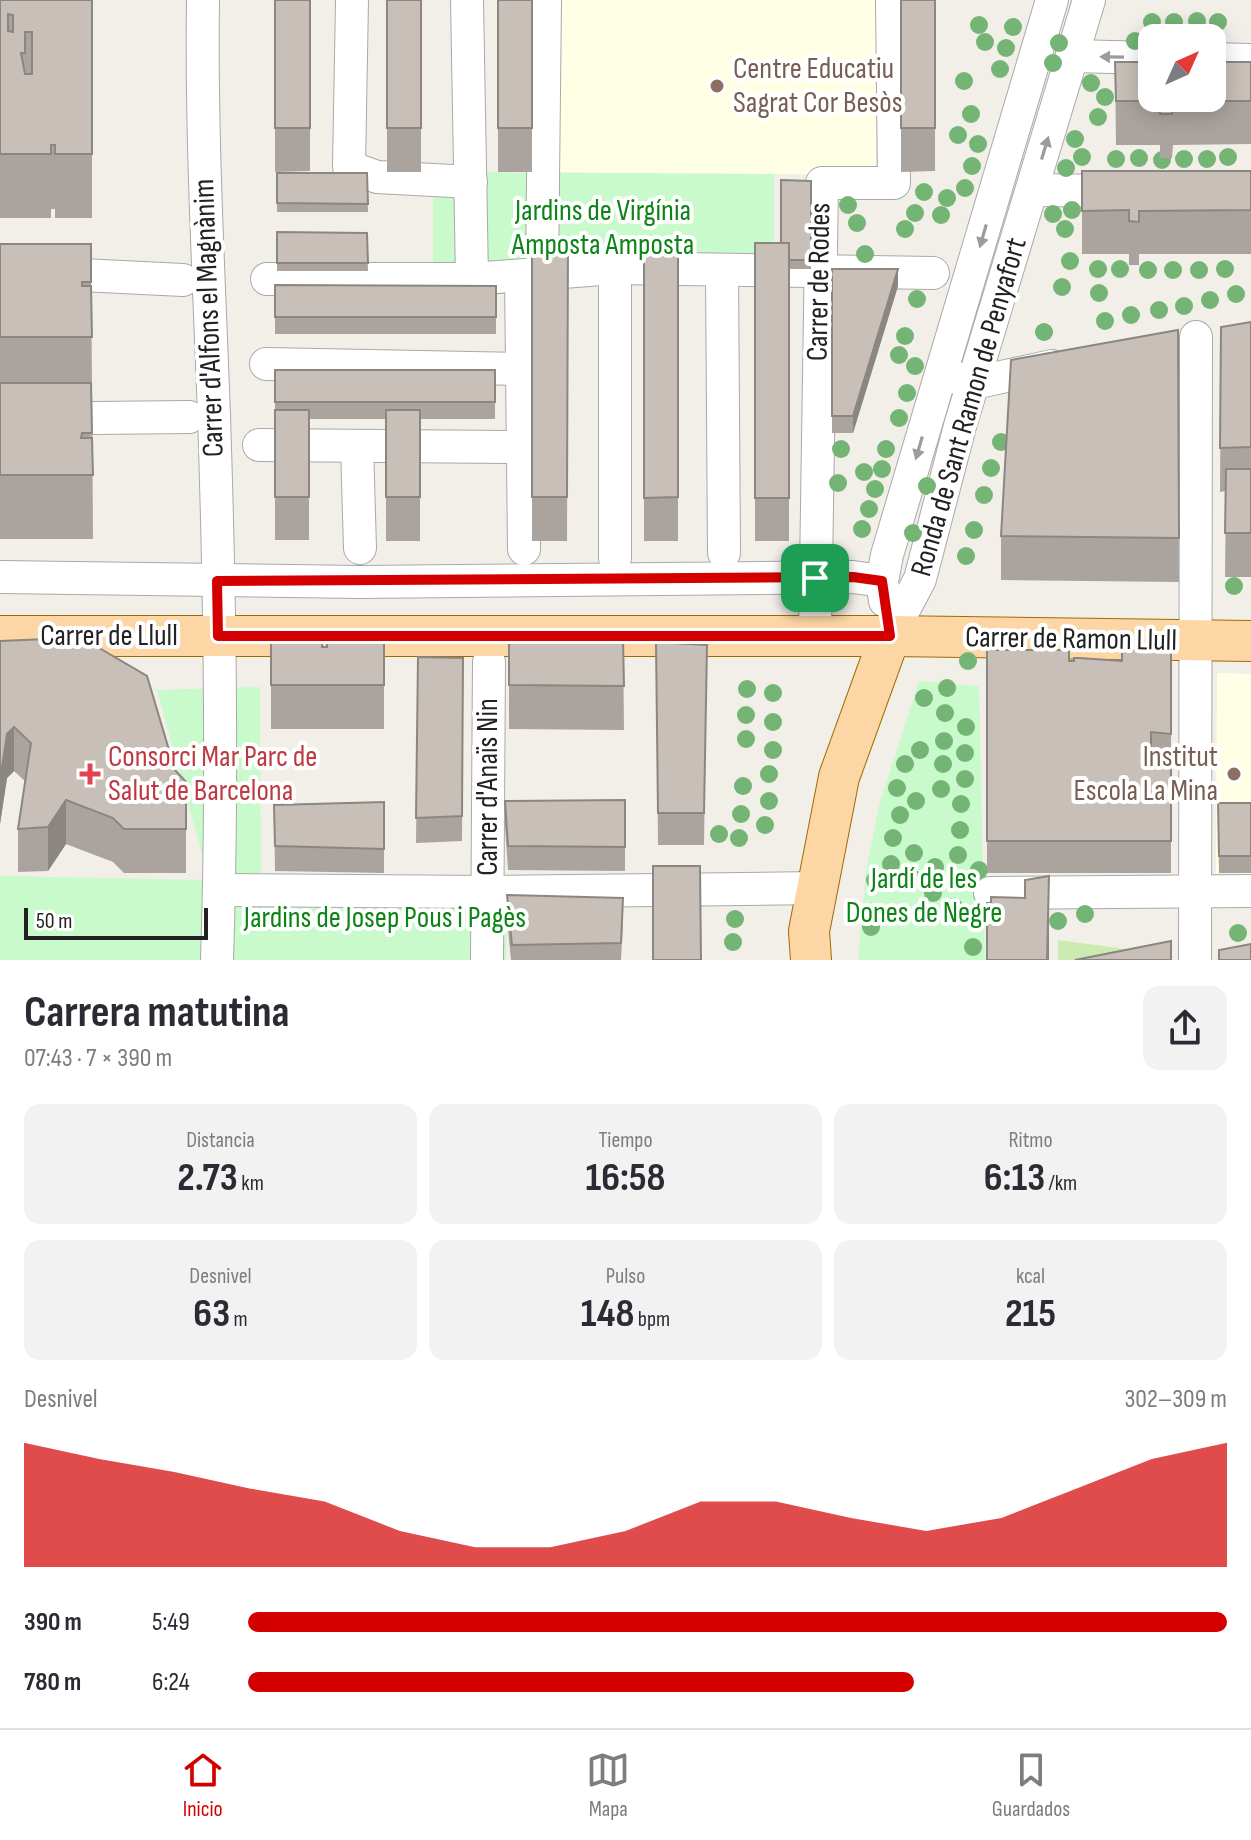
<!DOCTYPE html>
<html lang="es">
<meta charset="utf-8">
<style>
:root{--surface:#fff;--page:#f2f2f3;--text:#2b2b33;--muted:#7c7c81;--line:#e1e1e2;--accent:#d40000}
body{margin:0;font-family:"Sofia Sans Condensed",sans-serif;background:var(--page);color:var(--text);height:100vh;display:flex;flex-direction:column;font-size:30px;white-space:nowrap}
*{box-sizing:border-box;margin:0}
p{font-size:26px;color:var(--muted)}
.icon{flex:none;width:44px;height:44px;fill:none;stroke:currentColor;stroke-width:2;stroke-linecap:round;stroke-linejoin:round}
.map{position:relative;height:960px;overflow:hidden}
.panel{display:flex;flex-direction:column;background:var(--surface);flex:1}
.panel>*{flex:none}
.needle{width:52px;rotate:45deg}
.tools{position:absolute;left:1138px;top:24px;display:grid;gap:16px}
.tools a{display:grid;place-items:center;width:88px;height:88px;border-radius:16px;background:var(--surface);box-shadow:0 4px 20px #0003;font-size:40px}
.scale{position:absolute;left:24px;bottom:20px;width:184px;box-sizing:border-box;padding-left:8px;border:4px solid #222;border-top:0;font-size:22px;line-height:28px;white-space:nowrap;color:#222;-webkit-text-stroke:6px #fff;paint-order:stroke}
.pin{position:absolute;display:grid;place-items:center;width:68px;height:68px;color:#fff;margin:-34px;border-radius:16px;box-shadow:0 4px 12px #0006}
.round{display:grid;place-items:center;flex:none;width:84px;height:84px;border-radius:16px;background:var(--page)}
.headline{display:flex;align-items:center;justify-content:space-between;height:136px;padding:0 24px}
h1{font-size:44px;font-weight:700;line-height:60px}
.figures{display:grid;grid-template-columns:repeat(3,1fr);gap:12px;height:136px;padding:8px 24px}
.figures div{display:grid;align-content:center;border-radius:16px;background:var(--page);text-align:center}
.figures b{font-size:40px;font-weight:700}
.figures small{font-size:22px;font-weight:400}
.figures p{font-size:22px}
.chart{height:224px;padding:16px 24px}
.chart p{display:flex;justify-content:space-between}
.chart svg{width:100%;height:144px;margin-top:8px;fill:var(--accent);opacity:.7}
ul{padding:0 24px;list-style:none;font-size:26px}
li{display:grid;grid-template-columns:128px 96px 1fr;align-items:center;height:60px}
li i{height:20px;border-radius:10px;background:var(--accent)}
.tabs{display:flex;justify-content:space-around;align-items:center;height:112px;border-top:2px solid var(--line);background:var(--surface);font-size:22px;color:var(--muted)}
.tabs a{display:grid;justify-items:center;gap:4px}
.tabs .active{color:var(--accent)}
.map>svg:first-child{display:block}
</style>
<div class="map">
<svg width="1251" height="960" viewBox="0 0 1251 960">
<rect width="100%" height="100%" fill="#f2efe9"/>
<g fill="#ffffe5">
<path d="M 558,0 L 876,0 L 876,175 L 558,172 Z"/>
<path d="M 1217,673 L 1251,674 L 1251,874 L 1216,873 Z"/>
</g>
<path fill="#cdebb0" d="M 1058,940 L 1171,955 L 1171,960 L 1058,960 Z"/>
<g fill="#c8facc">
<path d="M 433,172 L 774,174 L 774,285 L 433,283 Z"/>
<path d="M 919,681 L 979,686 L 985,960 L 858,960 L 866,872 L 879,806 Z"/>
<path d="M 260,687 L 261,878 L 508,878 L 506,960 L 0,960 L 0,876 L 209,880 L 157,690 Z"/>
</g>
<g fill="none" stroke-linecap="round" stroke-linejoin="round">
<g stroke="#a9a9a9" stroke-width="34">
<g id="minor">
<path d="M 203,0 C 201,139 209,277 214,416 C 220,597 223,779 217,960"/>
<path d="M 352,0 L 349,167 L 377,177 L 471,182"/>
<path d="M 467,0 L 472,279"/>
<path d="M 1072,56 L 1152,58"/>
<path d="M 1212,59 L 1251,60"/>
<path d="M 1032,190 L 1124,191"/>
<path d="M 615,268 L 615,558"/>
<path d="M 722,270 L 724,553"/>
<path d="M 0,271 L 183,280"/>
<path d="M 542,274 L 545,0"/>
<path d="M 521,276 L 524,549"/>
<path d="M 267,279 L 472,279 L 615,268 L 933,273"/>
<path d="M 266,364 L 522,369"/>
<path d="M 957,378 L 974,383 L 1052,366"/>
<path d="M 0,419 L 189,417"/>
<path d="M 259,445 L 522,447"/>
<path d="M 357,446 L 360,548"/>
<path d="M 0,577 L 360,582 L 853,577 L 882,581"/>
<path d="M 885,601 L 882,581 L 887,555 L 1052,0"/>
<path d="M 815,636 L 822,183 L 894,183 L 892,0"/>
<path d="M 890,636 L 920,579 L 960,426 L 1089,0"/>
<path d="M 219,890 L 488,892 L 818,888"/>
<path d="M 990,893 L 1251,891"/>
<path d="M 487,960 L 489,662"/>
<path d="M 1195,960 L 1196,337"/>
</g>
</g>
<g stroke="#a06b00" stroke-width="42">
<g id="major">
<path d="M 0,636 L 890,636 L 1251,641"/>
<path d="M 811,960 L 809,931 L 839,777 L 890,636"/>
</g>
</g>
<use href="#minor" stroke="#fff" stroke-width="32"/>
<use href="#major" stroke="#fcd6a4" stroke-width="40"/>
</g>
<g fill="#74b475">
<circle cx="1197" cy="21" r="9"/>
<circle cx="1152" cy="22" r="9"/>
<circle cx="1174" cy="22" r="9"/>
<circle cx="1218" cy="22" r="9"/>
<circle cx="979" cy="25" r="9"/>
<circle cx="1013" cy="27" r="9"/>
<circle cx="1135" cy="41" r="9"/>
<circle cx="985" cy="42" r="9"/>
<circle cx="1059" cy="43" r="9"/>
<circle cx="1006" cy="48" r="9"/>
<circle cx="1053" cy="63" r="9"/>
<circle cx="1000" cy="69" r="9"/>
<circle cx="964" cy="81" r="9"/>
<circle cx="1091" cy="83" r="9"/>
<circle cx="1105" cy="97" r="9"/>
<circle cx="971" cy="114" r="9"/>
<circle cx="1098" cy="117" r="9"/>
<circle cx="958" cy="135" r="9"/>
<circle cx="1075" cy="139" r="9"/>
<circle cx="978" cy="144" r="9"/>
<circle cx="1082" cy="157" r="9"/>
<circle cx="1228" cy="157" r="9"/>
<circle cx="1139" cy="158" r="9"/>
<circle cx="1116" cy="159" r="9"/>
<circle cx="1184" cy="159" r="9"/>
<circle cx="1207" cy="159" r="9"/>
<circle cx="1162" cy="160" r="9"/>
<circle cx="972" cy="166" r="9"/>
<circle cx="1066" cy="168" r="9"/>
<circle cx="965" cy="188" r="9"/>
<circle cx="924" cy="192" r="9"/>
<circle cx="947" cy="198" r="9"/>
<circle cx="848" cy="205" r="9"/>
<circle cx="1072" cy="210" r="9"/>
<circle cx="915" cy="213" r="9"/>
<circle cx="1053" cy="214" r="9"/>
<circle cx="941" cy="215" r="9"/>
<circle cx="857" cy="223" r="9"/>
<circle cx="905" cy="229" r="9"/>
<circle cx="1065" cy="229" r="9"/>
<circle cx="865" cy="254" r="9"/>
<circle cx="1070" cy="261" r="9"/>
<circle cx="1098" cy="269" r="9"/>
<circle cx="1120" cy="269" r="9"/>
<circle cx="1225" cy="269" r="9"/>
<circle cx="1148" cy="270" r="9"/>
<circle cx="1173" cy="270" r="9"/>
<circle cx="1199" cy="270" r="9"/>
<circle cx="1062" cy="287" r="9"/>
<circle cx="1099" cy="293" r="9"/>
<circle cx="1236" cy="294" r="9"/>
<circle cx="917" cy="299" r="9"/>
<circle cx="1210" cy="300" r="9"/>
<circle cx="1184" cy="306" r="9"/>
<circle cx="1159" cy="310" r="9"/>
<circle cx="1131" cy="315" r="9"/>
<circle cx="1105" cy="321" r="9"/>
<circle cx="1044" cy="332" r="9"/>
<circle cx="905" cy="336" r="9"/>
<circle cx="899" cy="355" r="9"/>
<circle cx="915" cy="366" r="9"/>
<circle cx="907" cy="393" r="9"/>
<circle cx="899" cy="418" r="9"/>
<circle cx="1001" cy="442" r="9"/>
<circle cx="841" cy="449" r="9"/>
<circle cx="886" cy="449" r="9"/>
<circle cx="991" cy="468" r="9"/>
<circle cx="882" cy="469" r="9"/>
<circle cx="864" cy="472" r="9"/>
<circle cx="838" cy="483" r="9"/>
<circle cx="927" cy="486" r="9"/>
<circle cx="875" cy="489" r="9"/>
<circle cx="984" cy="495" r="9"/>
<circle cx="869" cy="509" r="9"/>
<circle cx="862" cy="529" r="9"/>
<circle cx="974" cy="530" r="9"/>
<circle cx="913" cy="533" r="9"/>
<circle cx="966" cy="556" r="9"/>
<circle cx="1234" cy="586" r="9"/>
<circle cx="968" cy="661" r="9"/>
<circle cx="947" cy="688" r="9"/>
<circle cx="747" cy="689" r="9"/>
<circle cx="773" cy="693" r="9"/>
<circle cx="924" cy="698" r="9"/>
<circle cx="945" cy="713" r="9"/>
<circle cx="746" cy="715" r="9"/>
<circle cx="773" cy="722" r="9"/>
<circle cx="966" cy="727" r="9"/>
<circle cx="746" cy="739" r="9"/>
<circle cx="944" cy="741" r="9"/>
<circle cx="773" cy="750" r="9"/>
<circle cx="920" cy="750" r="9"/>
<circle cx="965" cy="753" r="9"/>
<circle cx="905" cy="764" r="9"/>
<circle cx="943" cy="764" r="9"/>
<circle cx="769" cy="774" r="9"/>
<circle cx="965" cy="779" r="9"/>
<circle cx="743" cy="786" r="9"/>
<circle cx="897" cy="788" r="9"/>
<circle cx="941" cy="789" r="9"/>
<circle cx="769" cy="801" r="9"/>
<circle cx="916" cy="801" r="9"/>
<circle cx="961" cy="804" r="9"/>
<circle cx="741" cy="814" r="9"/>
<circle cx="900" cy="815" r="9"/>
<circle cx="765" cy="825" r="9"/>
<circle cx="960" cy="830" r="9"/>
<circle cx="719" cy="834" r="9"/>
<circle cx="739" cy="838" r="9"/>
<circle cx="893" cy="838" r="9"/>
<circle cx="914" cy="853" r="9"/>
<circle cx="958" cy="855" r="9"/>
<circle cx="891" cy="864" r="9"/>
<circle cx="935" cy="867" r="9"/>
<circle cx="979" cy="870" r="9"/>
<circle cx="912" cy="878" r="9"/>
<circle cx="875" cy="880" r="9"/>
<circle cx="956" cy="882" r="9"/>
<circle cx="933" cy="893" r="9"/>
<circle cx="954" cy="907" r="9"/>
<circle cx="1085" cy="914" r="9"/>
<circle cx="888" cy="916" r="9"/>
<circle cx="735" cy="919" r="9"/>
<circle cx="1058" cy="921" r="9"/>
<circle cx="977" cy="922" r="9"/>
<circle cx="871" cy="927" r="9"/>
<circle cx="1238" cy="933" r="9"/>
<circle cx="733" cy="942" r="9"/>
<circle cx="973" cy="947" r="9"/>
</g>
<g fill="#aba49e">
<path d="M 0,0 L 92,0 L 92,218 L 55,218 L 55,209 L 51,209 L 51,218 L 0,218 Z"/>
<path d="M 275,0 L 310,0 L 310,171 L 275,172 Z"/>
<rect x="387" y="0" width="34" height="172"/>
<rect x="498" y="0" width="34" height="172"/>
<path d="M 901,0 L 935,0 L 935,171 L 901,172 Z"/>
<path d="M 1115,62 L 1251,62 L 1251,144 L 1173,145 L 1172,158 L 1160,158 L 1160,145 L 1116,145 Z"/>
<path d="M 1082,171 L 1251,171 L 1251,254 L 1139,254 L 1139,265 L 1129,265 L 1129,254 L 1082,254 Z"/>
<path d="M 277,173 L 367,173 L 368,212 L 277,212 Z"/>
<path d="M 811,181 L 811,269 L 789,269 L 789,541 L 755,541 L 755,243 L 781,243 Z"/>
<path d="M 277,232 L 367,233 L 368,271 L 277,271 Z"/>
<path d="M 532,242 L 568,242 L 567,541 L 532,541 Z"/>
<path d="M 644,242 L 678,243 L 678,541 L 644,541 Z"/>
<path d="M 0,244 L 91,244 L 93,539 L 0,539 Z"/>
<path d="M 832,269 L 898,286 L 853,433 L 832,433 Z"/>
<path d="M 275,285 L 496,286 L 496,334 L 275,334 Z"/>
<path d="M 1251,322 L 1251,577 L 1225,577 L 1226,491 L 1220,492 L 1221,327 Z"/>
<path d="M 1178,330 L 1179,582 L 1001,580 L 1001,536 Z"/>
<path d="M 275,370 L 495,370 L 495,419 L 420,419 L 420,541 L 386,541 L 386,419 L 309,419 L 309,540 L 275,540 Z"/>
<path d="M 271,638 L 327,647 L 384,639 L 384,729 L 271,729 Z"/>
<path d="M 509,639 L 623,639 L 624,730 L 509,729 Z"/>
<path d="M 0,641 L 94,645 L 175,770 L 186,782 L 186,873 L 124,873 L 113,862 L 66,844 L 48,871 L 18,872 L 18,829 L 25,781 L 14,771 L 7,778 L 0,824 Z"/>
<path d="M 656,642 L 707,645 L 704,845 L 658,845 Z"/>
<path d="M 987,650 L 1069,661 L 1122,661 L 1171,650 L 1171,873 L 987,873 Z"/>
<path d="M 418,657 L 463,658 L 462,841 L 416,843 Z"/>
<path d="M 625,800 L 625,871 L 508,870 L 505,826 L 505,801 Z"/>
<path d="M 384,802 L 384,873 L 275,871 L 274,805 Z"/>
<path d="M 1218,803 L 1251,803 L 1251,873 L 1219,873 Z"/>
<path d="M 507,895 L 623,923 L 621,960 L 511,960 L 507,920 Z"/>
</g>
<g fill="#8b8681">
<path d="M 898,269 L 898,286 L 853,433 L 853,416 Z"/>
<path d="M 14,727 L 14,771 L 7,778 L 0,824 L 0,780 L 7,734 Z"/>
<path d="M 66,800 L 66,844 L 48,871 L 48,827 Z"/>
<path d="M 1049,876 L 1049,960 L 1047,960 Z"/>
</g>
<g fill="#c7bfb8" stroke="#8b8681" stroke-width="2" fill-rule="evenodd">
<path d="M 0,0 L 92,0 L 92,154 L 55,154 L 55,145 L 51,145 L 51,154 L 0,154 ZM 8,14 L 13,15 L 13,32 L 8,31 ZM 25,32 L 32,32 L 32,74 L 25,74 L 21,53 L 25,53 Z"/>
<rect x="275" y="0" width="35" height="128"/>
<rect x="387" y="0" width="34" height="128"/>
<rect x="498" y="0" width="34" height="128"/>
<rect x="901" y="0" width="34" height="128"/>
<path d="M 1115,62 L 1152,62 L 1152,98 L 1212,98 L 1212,62 L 1251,62 L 1251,101 L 1173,101 L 1172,114 L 1160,114 L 1160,101 L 1116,101 Z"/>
<path d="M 1082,171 L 1251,171 L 1251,210 L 1139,211 L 1139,222 L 1129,221 L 1129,210 L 1082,211 Z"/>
<path d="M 277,173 L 367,173 L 368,204 L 277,203 Z"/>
<path d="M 781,180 L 811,181 L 811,260 L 789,260 L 789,243 L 781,243 Z"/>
<path d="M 277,232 L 367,233 L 368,263 L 277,263 Z"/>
<path d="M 532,242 L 568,242 L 567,497 L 532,497 Z"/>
<path d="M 644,242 L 678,243 L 678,497 L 644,498 Z"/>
<rect x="755" y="243" width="34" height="255"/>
<path d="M 0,244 L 91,244 L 91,282 L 82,282 L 82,286 L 91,286 L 92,337 L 0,337 Z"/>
<path d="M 832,269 L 898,269 L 853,416 L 832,416 Z"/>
<path d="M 275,285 L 496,286 L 496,317 L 275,317 Z"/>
<path d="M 1251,322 L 1251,447 L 1220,448 L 1221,327 Z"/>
<path d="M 1178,330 L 1179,538 L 1001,536 L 1011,360 Z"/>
<rect x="275" y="370" width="220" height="32"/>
<path d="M 0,383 L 91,383 L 92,433 L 82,433 L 81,438 L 92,438 L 93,475 L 0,475 Z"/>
<rect x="275" y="410" width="34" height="87"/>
<rect x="386" y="410" width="34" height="87"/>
<path d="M 1226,469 L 1251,469 L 1251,533 L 1225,533 Z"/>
<path d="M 94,637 L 94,645 L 147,676 L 175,770 L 186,782 L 186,829 L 124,829 L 113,818 L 66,800 L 48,827 L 18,829 L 31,743 L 14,727 L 7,734 L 0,780 L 0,641 Z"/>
<path d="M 271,638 L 322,638 L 322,647 L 327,647 L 327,638 L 384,639 L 384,685 L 271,685 Z"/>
<path d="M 509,639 L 623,639 L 624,686 L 509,685 Z"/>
<path d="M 656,642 L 707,645 L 704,813 L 658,813 Z"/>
<path d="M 987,650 L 1069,650 L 1069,661 L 1074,661 L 1074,658 L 1079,658 L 1122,661 L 1122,650 L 1171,650 L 1171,734 L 1151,732 L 1151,759 L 1171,759 L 1171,841 L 987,841 Z"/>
<path d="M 418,657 L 463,658 L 462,816 L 416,818 Z"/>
<path d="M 625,800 L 625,847 L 508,846 L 505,801 Z"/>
<path d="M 384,802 L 384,849 L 275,846 L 274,805 Z"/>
<path d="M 1218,803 L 1251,803 L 1251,856 L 1219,856 Z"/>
<path d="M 653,866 L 700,866 L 701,960 L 653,960 Z"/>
<path d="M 1049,876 L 1047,960 L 987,960 L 987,903 L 991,903 L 991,897 L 1025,898 L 1025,880 Z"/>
<path d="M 507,895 L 623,898 L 621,943 L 512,945 Z"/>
<path d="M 1171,941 L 1171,960 L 1075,960 Z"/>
<path d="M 1251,944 L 1251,960 L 1219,960 L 1219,950 Z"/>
</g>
<defs><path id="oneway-solid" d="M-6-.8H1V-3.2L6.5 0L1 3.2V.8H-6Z" transform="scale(2)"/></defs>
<g fill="#9c9c9c">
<use href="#oneway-solid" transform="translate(1112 57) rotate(-179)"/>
<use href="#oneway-solid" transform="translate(1045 148) rotate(-73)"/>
<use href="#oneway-solid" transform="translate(983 236) rotate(106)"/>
<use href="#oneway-solid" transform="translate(919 448) rotate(106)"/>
</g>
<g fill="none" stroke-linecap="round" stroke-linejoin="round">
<g stroke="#fff" stroke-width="16">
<path id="route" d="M 853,577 L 882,581 L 890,636 L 218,636 L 217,581 Z"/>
</g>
<use href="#route" stroke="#d40000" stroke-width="10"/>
</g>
<g fill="#8d6e63" stroke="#fff" stroke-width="3">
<circle cx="717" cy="86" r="8"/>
<circle cx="1234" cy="774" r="8"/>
</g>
<path fill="#e0444e" stroke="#fff" stroke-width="3" d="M86 762h8v8h8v8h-8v8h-8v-8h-8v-8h8z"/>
<g text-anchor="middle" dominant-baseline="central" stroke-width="8" stroke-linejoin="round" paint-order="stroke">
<g font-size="30" fill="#785e54" stroke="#fff" text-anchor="start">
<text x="733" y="69">Centre Educatiu<tspan x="733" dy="34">Sagrat Cor Besòs</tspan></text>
<text x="1218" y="757" text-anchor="end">Institut<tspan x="1218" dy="34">Escola La Mina</tspan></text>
</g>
<g font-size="30" fill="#0c8416" stroke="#fff">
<text x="603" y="211">Jardins de Virgínia<tspan x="603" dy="34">Amposta Amposta</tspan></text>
<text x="924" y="879">Jardí de les<tspan x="924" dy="34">Dones de Negre</tspan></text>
<text x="385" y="918">Jardins de Josep Pous i Pagès</text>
</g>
<g font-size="30" fill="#222" stroke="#fff">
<text transform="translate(819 282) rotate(-89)">Carrer de Rodes</text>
<text transform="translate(209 318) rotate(-92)">Carrer d'Alfons el Magnànim</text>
<text transform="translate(969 407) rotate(-74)">Ronda de Sant Ramon de Penyafort</text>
<text x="109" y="636">Carrer de Llull</text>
<text transform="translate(1071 639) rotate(1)">Carrer de Ramon Llull</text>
<text transform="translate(488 787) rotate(-90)">Carrer d'Anaïs Nin</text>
</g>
<g font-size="30" fill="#be3a42" stroke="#fff" text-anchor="start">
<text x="108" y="757">Consorci Mar Parc de<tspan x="108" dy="34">Salut de Barcelona</tspan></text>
</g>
</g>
</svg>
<div class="tools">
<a><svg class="needle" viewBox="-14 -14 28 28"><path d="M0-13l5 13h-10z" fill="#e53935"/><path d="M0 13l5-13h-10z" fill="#7c7c81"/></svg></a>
</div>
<div class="scale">50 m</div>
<div class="pin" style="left:815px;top:578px;background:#1e9e55"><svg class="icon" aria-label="arrive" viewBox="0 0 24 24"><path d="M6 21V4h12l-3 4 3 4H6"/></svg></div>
</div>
<section class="panel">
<div class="headline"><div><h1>Carrera matutina</h1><p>07:43 · 7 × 390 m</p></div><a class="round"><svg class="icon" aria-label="share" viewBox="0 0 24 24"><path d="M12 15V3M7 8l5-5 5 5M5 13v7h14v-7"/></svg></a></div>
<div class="figures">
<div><p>Distancia</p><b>2.73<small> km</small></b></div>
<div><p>Tiempo</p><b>16:58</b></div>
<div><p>Ritmo</p><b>6:13<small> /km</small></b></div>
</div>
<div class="figures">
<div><p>Desnivel</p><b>63<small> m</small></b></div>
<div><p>Pulso</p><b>148<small> bpm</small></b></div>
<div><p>kcal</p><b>215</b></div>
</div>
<div class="chart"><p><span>Desnivel</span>302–309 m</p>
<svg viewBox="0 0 160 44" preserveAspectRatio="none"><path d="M0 44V6L10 11L20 15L30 20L40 24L50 33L60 38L70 38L80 33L90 24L100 24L110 29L120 33L130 29L140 20L150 11L160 6V44z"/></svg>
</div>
<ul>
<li><b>390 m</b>5:49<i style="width:100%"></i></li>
<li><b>780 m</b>6:24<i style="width:68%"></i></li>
</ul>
</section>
<nav class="tabs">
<a class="active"><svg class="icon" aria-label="home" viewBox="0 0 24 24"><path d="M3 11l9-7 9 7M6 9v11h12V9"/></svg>Inicio</a>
<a><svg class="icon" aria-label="map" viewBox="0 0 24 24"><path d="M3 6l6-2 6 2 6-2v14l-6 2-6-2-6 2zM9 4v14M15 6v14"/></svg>Mapa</a>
<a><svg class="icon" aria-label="saved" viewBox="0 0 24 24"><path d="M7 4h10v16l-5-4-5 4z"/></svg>Guardados</a>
</nav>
